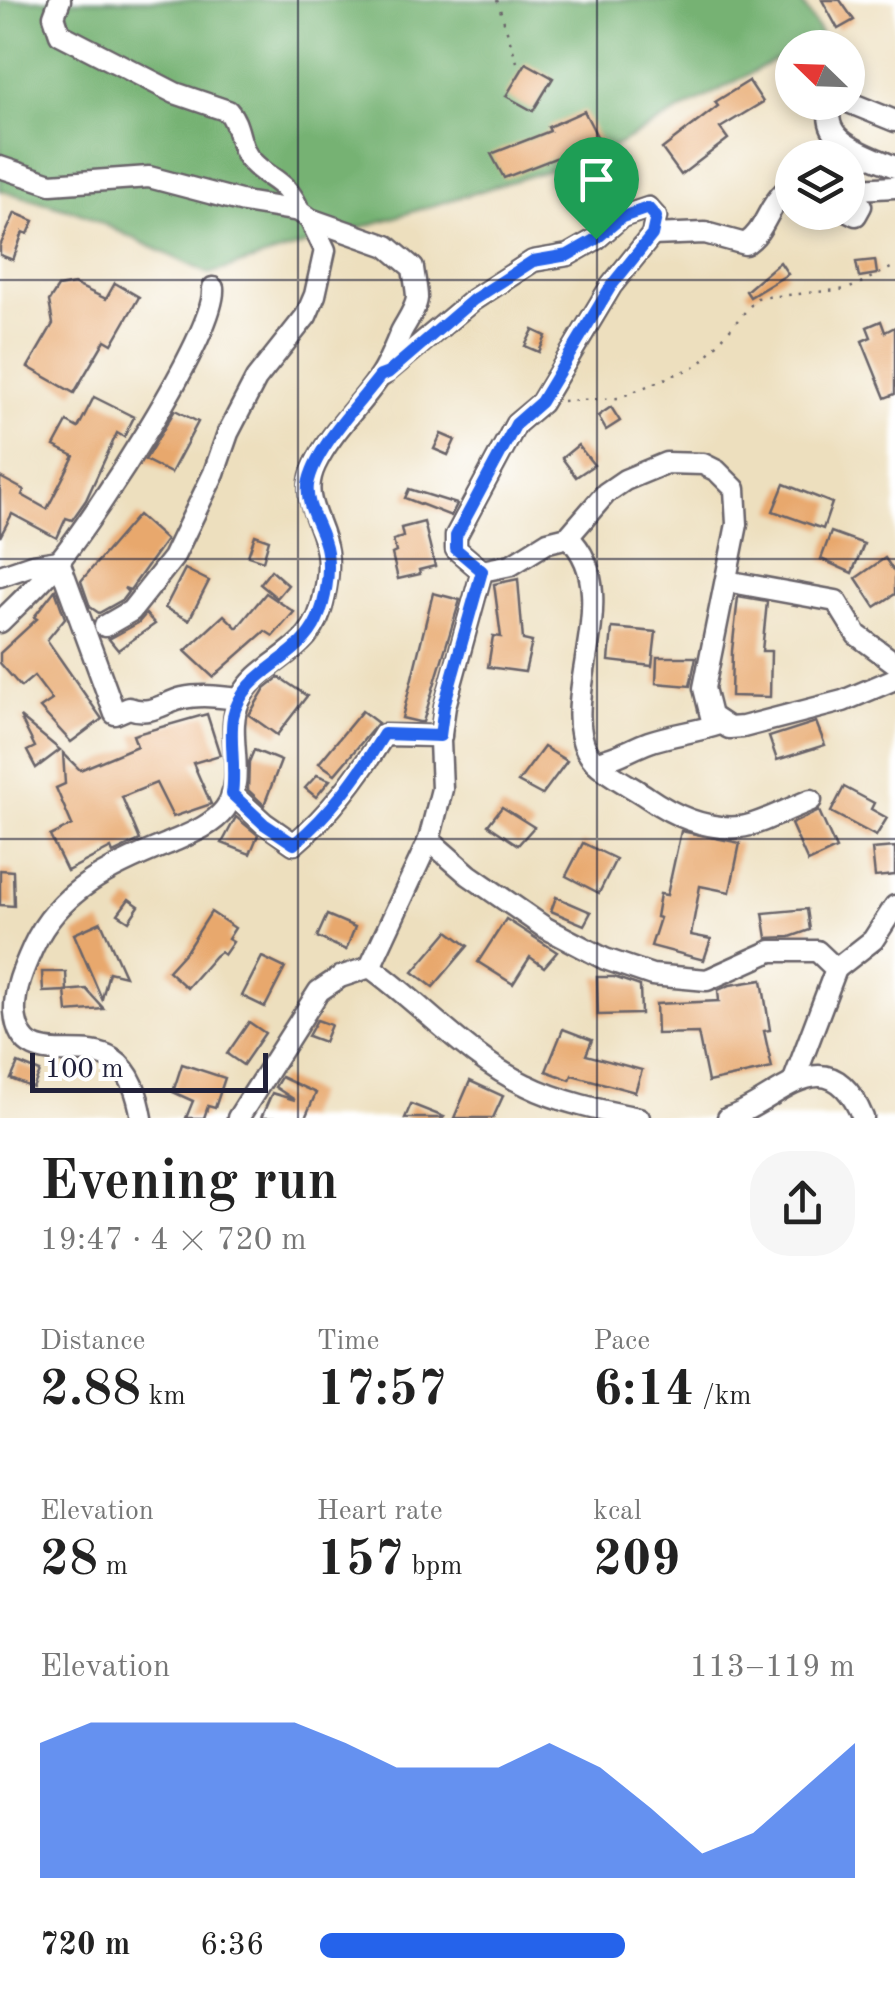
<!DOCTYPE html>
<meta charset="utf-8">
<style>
:root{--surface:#fff;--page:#f6f6f6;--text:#222;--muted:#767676;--accent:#2563eb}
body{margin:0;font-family:"Old Standard TT",serif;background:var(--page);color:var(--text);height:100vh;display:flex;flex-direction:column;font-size:38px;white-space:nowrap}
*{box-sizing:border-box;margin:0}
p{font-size:32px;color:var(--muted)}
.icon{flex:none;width:55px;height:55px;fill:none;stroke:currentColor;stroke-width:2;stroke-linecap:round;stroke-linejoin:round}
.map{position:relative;height:1118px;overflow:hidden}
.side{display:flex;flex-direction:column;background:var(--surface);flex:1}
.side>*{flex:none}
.needle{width:65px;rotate:293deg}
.buttons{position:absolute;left:775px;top:30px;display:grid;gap:20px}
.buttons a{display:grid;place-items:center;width:90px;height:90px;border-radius:50%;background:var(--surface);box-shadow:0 5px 15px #0003;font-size:50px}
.scale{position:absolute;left:30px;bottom:25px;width:238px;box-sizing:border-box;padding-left:10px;border:5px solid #22223b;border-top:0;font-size:28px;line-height:35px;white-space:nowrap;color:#22223b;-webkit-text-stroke:8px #fff;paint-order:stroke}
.pin{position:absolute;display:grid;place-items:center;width:85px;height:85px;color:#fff;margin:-102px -42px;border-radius:50% 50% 50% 0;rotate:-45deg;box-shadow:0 0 10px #0007}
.pin .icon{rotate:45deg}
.round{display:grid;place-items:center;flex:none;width:105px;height:105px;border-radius:40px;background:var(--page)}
.summary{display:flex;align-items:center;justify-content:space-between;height:170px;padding:0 40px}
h1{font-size:55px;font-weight:600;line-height:75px}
.metrics{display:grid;grid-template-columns:repeat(3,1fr);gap:15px;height:170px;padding:10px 40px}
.metrics div{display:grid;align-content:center}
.metrics b{font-size:50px;font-weight:600}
.metrics small{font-size:28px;font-weight:400}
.metrics p{font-size:28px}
.chart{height:280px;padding:20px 40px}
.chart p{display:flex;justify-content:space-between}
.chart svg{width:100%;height:180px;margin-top:10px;fill:var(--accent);opacity:.7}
ul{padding:0 40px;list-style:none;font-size:32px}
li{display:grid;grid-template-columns:160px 120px 1fr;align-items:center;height:75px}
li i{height:25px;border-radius:12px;background:var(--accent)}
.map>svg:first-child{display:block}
</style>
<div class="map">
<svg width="895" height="1118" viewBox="0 0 895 1118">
<rect width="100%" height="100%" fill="#fff"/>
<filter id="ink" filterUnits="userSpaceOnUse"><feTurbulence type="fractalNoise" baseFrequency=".01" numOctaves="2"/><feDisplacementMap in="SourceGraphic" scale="20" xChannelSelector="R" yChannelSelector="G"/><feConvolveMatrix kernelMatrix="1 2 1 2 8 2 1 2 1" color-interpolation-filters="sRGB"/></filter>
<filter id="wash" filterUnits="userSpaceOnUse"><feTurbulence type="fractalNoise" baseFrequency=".0048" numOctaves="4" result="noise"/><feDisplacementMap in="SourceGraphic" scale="40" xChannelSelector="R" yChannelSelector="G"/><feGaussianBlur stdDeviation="2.25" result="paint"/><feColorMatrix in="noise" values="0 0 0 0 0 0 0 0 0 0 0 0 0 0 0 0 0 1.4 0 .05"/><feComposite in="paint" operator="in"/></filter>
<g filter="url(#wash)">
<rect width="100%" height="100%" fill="#eddfbe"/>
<path fill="#76b273" stroke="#4c6a57" stroke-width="2.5" d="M 0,0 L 800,0 L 822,35 L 792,48 L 792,51 L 598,155 L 209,274 L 78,212 L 0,190 Z"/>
<g id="blocks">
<g fill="#e8a86d">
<path d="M 822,0 L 840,0 L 854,20 L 838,29 Z"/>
<path d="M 526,63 L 553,78 L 533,111 L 506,96 Z"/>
<path d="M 749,81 L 763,102 L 720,128 L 728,139 L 681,175 L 662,149 L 718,106 L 715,102 Z"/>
<path d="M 584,111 L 614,169 L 576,182 L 563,155 L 504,178 L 491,154 L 550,131 L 548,127 Z"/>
<path d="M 15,213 L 34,221 L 28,234 L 23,232 L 13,260 L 0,255 L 0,246 Z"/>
<path d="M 875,260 L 877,274 L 859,277 L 856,262 Z"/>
<path d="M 780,262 L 788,274 L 750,297 L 746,291 Z"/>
<path d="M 115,283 L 139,297 L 112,344 L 105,340 L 74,393 L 28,367 L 53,324 L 49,301 L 58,287 L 74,284 L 106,299 Z"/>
<path d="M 881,321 L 885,332 L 895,327 L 895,394 L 885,398 L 862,341 L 871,337 L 867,327 Z"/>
<path d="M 533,330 L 546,336 L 539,352 L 525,346 Z"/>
<path d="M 94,397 L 134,417 L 124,437 L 117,433 L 86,500 L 72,520 L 66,518 L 57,538 L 12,514 L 0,537 L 0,477 L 24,490 L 22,495 L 47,509 L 74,456 L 54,446 L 67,422 L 78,428 Z"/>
<path d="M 611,407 L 620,421 L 606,430 L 598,416 Z"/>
<path d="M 175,410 L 198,422 L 171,473 L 145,460 Z"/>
<path d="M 441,434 L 455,440 L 448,455 L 434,449 Z"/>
<path d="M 578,445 L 594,465 L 576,477 L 562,458 Z"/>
<path d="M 784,484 L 832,503 L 823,529 L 773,511 Z"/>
<path d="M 409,489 L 457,504 L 451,516 L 405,498 Z"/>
<path d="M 138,515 L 166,540 L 130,590 L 124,588 L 128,592 L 122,600 L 99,613 L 90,607 L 81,581 Z"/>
<path d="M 424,522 L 435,566 L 419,570 L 420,574 L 398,579 L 392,554 L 396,552 L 393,540 L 403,537 L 401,528 Z"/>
<path d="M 831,532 L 864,544 L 852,573 L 821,559 Z"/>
<path d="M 255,535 L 269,540 L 263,561 L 248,556 Z"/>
<path d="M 885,558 L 895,573 L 895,594 L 875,607 L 856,578 Z"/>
<path d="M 185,569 L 209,581 L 189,620 L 165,608 Z"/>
<path d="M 271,570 L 288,585 L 277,598 L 260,584 Z"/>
<path d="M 518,579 L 523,640 L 532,642 L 525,672 L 488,667 L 493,636 L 501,637 L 494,584 Z"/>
<path d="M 55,590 L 65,618 L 47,640 L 102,719 L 71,742 L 40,708 L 52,700 L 34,676 L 21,687 L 0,663 L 0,653 L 37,619 L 34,617 Z"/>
<path d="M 266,593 L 294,612 L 273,636 L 265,631 L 213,677 L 185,651 L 224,615 L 237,628 Z"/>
<path d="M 433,593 L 460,600 L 423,722 L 419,722 L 402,718 Z"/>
<path d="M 738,597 L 767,602 L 762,651 L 771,651 L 770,697 L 731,696 L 732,651 Z"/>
<path d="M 146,614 L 155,624 L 118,650 L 109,639 L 138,623 Z"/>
<path d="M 612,628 L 656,632 L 652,666 L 609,661 Z"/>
<path d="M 657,657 L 696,657 L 690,686 L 656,683 Z"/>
<path d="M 279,677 L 307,696 L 277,735 L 249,715 L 265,688 Z"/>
<path d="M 362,711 L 378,723 L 335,774 L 319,763 Z"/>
<path d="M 207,714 L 220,755 L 193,763 L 211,804 L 173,817 L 156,783 L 122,797 L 140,840 L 113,853 L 111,848 L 67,871 L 50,836 L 72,825 L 56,788 L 65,784 L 63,753 L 80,770 L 137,746 L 133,735 Z"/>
<path d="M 20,717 L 60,750 L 36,768 L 27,751 L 35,747 Z"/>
<path d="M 816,722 L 825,745 L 777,760 L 769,737 Z"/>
<path d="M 544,747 L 567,761 L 542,795 L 518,782 Z"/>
<path d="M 254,750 L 281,761 L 264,805 L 248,790 L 249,762 Z"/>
<path d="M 317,775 L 330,780 L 316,797 L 305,788 Z"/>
<path d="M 844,787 L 874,803 L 871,809 L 887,818 L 876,836 L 831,812 Z"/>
<path d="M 502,807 L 534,827 L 518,845 L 488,825 Z"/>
<path d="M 819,811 L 836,849 L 808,862 L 791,824 Z"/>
<path d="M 236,817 L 258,835 L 250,854 L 222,843 Z"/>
<path d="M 681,831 L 740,843 L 730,892 L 700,886 L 691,935 L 711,939 L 704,960 L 651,946 L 660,918 L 656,917 L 660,894 L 667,895 Z"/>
<path d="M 583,843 L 616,859 L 599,893 L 566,876 Z"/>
<path d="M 895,847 L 895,875 L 875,877 L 872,849 Z"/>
<path d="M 0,870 L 13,871 L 14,906 L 0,905 Z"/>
<path d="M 556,897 L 591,912 L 584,925 L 551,911 Z"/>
<path d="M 129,899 L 139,906 L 129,921 L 118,914 Z"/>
<path d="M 807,909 L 810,930 L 790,937 L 767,938 L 763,913 Z"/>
<path d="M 211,912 L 235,928 L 228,939 L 233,942 L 224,955 L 220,952 L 215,956 L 187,988 L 168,971 L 187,950 Z"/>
<path d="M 327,915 L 355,927 L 346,950 L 317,937 Z"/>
<path d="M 506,919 L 557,952 L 544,967 L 530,957 L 513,984 L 478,962 Z"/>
<path d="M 101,922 L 125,976 L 109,972 L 102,999 L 74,934 Z"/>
<path d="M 448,931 L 468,946 L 433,987 L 413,972 Z"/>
<path d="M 262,957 L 285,968 L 265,1007 L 242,996 Z"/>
<path d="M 42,972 L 66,972 L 67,991 L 43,992 Z"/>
<path d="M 597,977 L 614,977 L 640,986 L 641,1014 L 598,1015 Z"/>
<path d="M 762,980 L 770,1030 L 764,1031 L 772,1068 L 708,1082 L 698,1033 L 657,1034 L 656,1004 L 719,1001 L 718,990 L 730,985 Z"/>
<path d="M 86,989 L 104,1009 L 67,1012 L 65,991 Z"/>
<path d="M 317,1020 L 331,1025 L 324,1042 L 308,1036 Z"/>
<path d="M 249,1022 L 265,1033 L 243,1065 L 227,1054 Z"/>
<path d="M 563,1029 L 592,1040 L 586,1055 L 642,1070 L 635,1092 L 572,1075 L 570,1080 L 546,1071 Z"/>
<path d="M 18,1063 L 40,1072 L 33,1088 L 11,1079 Z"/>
<path d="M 182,1064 L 225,1078 L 215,1108 L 208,1106 L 204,1118 L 186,1118 L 193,1101 L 173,1092 Z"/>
<path d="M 281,1077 L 316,1093 L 305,1118 L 261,1118 L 272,1093 L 295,1100 L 275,1087 Z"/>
<path d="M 470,1081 L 503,1096 L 493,1118 L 454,1118 Z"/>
<path d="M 411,1104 L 444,1117 L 443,1118 L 405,1118 Z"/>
</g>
</g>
</g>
<g filter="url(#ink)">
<use href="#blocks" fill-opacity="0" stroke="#696469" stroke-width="2.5"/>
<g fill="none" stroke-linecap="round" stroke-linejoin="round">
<g stroke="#696469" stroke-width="25">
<g id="minor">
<path d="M 60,0 L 54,16 L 60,34 L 175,93 L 228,111 C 240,124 238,143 248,157 C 264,179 287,178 299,211"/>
<path d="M 832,102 C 817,142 867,154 895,167"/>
<path d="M 848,102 L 895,121"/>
<path d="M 0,167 L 51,184 L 149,177 L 244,202 L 299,211 L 310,219 L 387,246 L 413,268 C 414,277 417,289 417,298 C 416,309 406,322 401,332 C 394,348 388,365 378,379 C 358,408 330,433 315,465 C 299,499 322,519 327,552 C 329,565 327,584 324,597 C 314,656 262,656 240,699 C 223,733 249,777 225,809 C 211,827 187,835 167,844 C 112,866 59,890 33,947 C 24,967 14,989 15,1012 C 20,1074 80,1038 112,1059 C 132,1072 138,1096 142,1118"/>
<path d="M 848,211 L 856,215 L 861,206 L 855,196 L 856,189 L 895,187"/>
<path d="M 652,235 L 705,233 L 745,244 C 765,232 767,208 784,192 L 792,192"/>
<path d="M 382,376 L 473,300 L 533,261 L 568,255 L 596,239 L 621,217 L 648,208 L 656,217 L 652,235 L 611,286 L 541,403 L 516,424 L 456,536 L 456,549 L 482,571"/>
<path d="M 568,537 C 626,591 558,697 587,751 C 598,771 628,784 647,797 C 673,815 706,830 740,827 C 759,825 792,807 811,800"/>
<path d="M 59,561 L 115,714 L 129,708 C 151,716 163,703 183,698 C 201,694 222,697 240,699"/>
<path d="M 482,571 L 511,565 L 548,542 L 568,537 L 606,493 L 625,480 L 666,463 L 703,464 L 717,471 L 735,489 L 737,524 L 704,688 L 711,716 L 729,728 L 743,727 L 843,701 L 895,679"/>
<path d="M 0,576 L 32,565 L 59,561"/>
<path d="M 726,581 L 836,601 L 857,635 L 895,663"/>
<path d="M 0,622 C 20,602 41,583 59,561 C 92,521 217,333 213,288"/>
<path d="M 105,626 L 131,611 L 173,558 L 214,473 L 228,433 L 256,379 L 306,316 L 315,295 L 325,250 L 310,219"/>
<path d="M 595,762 C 616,759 630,749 649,742 C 672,734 696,732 720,724"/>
<path d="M 232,794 L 264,823 L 294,844 C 331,813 358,776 384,735 L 441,736"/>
<path d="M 429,840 L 469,875 L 544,927 L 605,959 L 652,975 L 707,980 L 771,951 L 817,951 L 836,969 L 794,1080"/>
<path d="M 370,967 C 422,1004 468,1058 526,1085 C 560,1102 602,1111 639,1118"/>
<path d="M 836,969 L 873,940 L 895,906"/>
<path d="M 238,1118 L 319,991 L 340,977 L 370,967 L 429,840 L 442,789 L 440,741 L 445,706 L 482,571"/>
<path d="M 728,1118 C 777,1102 828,1032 863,1118"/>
</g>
</g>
<g stroke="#696469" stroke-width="2.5" stroke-dasharray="2.5 8" stroke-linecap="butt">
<path d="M 497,0 L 517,62"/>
<path d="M 563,401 L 618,398 L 699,365 L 757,298 L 848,289 L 895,266"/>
</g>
<use href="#minor" stroke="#fff" stroke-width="20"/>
</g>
</g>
<g fill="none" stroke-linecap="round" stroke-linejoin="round" filter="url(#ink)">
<g stroke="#fff" stroke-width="20">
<path id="route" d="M 648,208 L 656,217 L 652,235 L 611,286 L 541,402 L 516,424 L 456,536 L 456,549 L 482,571 L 444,706 L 440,736 L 384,734 C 358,776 331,813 294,844 L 264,824 L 232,794 C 236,767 229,740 233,717 C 243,670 299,661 317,620 C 326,601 330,572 327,552 C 324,529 305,509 308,485 C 314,449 358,405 380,376 L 388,373 L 473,300 L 533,261 L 568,255 L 596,239 L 622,217 Z"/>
</g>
<use href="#route" stroke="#2563eb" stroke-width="12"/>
</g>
<path fill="none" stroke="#22223b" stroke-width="2.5" stroke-opacity="0.55" d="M 298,0 L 298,1118M 597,0 L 597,1118M 0,280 L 895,280M 0,559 L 895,559M 0,839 L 895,839"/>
</svg>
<div class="buttons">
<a><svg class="needle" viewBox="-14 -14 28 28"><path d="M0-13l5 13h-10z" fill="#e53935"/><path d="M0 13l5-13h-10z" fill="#767676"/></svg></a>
<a><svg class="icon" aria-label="layers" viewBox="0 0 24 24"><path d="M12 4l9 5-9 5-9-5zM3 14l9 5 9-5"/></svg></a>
</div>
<div class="scale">100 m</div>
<div class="pin" style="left:596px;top:239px;background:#1e9e55"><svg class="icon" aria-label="arrive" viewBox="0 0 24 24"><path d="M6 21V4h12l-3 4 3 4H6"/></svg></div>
</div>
<section class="side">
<div class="summary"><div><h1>Evening run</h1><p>19:47 · 4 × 720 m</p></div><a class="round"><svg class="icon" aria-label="share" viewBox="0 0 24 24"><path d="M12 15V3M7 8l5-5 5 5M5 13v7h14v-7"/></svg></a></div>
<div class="metrics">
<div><p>Distance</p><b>2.88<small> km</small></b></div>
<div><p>Time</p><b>17:57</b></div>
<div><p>Pace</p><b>6:14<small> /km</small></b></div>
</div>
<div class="metrics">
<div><p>Elevation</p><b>28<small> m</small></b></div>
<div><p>Heart rate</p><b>157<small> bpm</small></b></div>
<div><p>kcal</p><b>209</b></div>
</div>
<div class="chart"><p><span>Elevation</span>113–119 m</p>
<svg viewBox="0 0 160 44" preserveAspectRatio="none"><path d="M0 44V11L10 6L20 6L30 6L40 6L50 6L60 11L70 17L80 17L90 17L100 11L110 17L120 27L130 38L140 33L150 22L160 11V44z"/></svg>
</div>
<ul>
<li><b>720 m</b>6:36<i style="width:57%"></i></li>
</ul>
</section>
